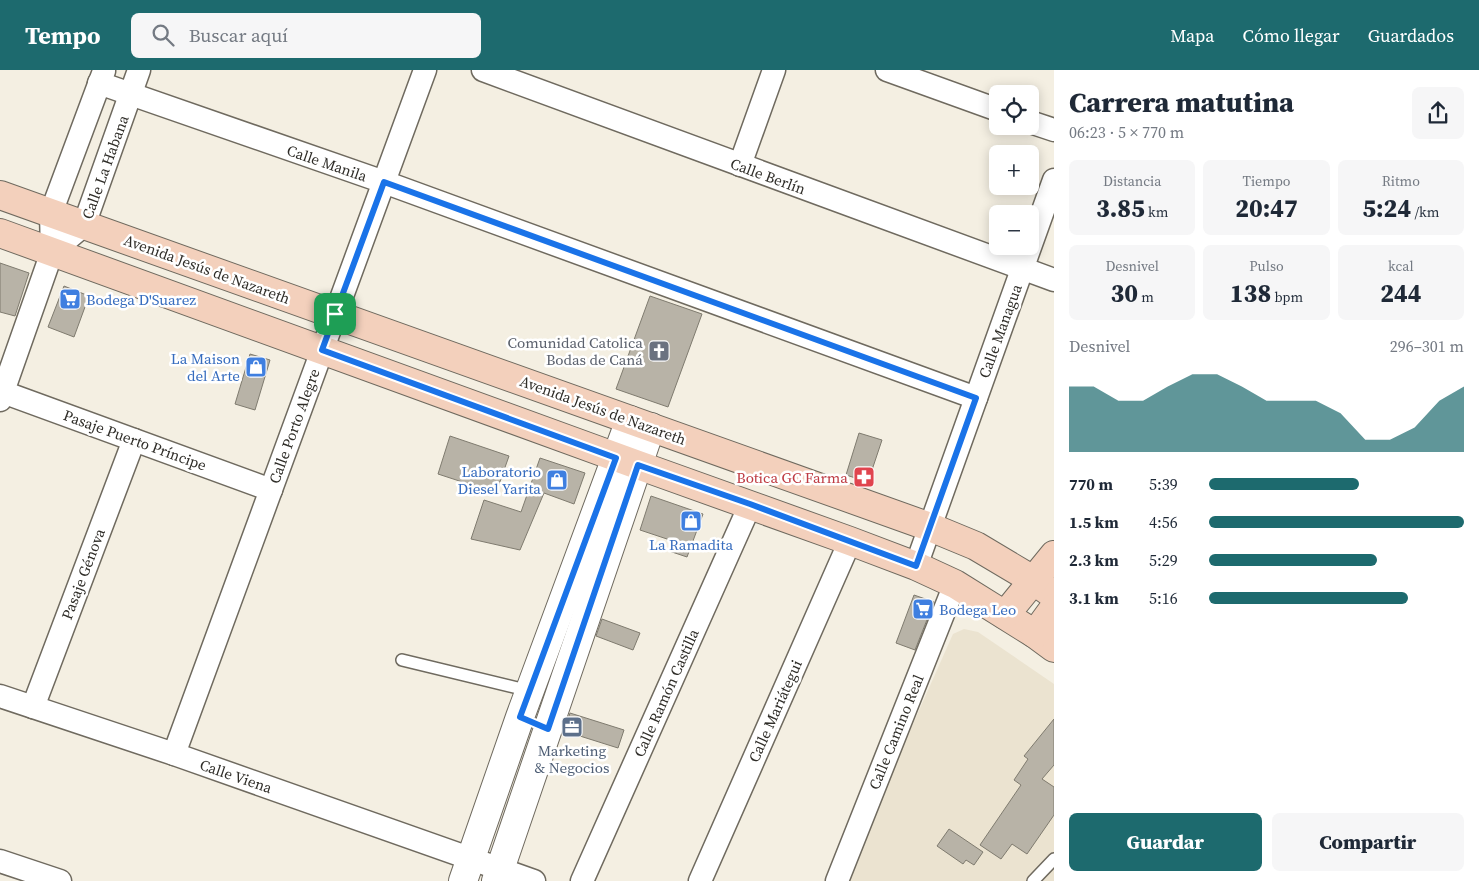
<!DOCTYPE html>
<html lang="es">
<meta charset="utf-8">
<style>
:root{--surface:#fff;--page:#f6f6f7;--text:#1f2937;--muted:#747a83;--accent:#1d6a6e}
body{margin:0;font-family:"Source Serif 4",serif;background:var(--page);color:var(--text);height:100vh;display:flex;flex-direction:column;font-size:19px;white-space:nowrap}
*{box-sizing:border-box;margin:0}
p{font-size:16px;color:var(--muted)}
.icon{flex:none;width:28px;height:28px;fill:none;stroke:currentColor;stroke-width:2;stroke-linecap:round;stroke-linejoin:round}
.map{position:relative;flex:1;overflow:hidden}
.side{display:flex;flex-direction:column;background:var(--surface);width:425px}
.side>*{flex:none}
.fabs{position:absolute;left:989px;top:15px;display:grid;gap:10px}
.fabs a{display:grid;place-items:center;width:50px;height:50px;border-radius:8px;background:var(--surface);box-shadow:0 2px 12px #0003;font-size:25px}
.pin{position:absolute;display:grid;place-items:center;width:42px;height:42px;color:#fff;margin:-21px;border-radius:10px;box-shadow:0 2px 8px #0006}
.round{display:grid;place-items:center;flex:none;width:52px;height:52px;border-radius:8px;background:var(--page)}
.overview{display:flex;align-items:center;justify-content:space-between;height:85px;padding:0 15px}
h1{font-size:28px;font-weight:800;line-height:38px}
.figures{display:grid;grid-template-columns:repeat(3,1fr);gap:8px;height:85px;padding:5px 15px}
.figures div{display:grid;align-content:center;border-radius:8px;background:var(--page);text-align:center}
.figures b{font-size:25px;font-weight:800}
.figures small{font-size:14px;font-weight:400}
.figures p{font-size:14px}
.chart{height:140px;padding:10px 15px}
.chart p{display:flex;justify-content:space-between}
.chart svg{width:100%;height:90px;margin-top:5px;fill:var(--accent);opacity:.7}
.primary-button{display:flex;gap:10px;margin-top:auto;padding:10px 15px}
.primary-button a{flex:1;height:58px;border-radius:8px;background:var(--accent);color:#fff;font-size:20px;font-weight:800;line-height:58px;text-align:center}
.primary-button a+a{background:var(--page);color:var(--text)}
ul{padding:0 15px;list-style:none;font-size:16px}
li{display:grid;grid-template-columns:80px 60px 1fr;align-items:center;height:38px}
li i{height:12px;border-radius:6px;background:var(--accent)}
header{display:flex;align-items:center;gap:30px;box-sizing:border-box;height:70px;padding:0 25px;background:var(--accent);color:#fff}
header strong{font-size:24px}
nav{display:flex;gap:28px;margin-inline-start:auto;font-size:18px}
.search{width:350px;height:45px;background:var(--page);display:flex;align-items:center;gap:12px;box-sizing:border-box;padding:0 18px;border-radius:8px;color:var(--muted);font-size:19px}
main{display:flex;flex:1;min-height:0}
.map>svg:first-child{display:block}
</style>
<header>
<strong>Tempo</strong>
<div class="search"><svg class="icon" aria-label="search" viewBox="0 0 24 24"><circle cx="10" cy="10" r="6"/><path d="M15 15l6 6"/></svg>Buscar aquí</div>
<nav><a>Mapa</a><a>Cómo llegar</a><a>Guardados</a></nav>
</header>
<main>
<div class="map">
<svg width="1054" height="811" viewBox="0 0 1054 811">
<rect width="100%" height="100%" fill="#f4efe2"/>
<path fill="#ebe3d0" d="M 964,559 L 978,562 L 1054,614 L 1054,811 L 843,811 L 953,564 Z"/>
<g fill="#b8b3a7" stroke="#7f7b6f">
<path d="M 0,193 L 29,203 L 15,246 L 0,242 Z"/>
<path d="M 64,216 L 89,226 L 74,267 L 48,257 Z"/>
<path d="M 650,226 L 702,244 L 668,337 L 616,319 Z"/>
<path d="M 250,284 L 270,290 L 255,340 L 235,334 Z"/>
<path d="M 859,363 L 882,370 L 868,412 L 846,405 Z"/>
<path d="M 450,366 L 509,386 L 496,423 L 438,404 Z"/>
<path d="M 540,388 L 585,403 L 574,434 L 544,423 L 520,480 L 471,469 L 484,430 L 521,442 Z"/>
<path d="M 651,426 L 703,444 L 687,487 L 669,481 L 673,471 L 640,460 Z"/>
<path d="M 914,525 L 934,532 L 915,580 L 896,573 Z"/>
<path d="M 602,549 L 640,563 L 633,580 L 596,566 Z"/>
<path d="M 570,643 L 624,660 L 618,678 L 564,661 Z"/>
<path d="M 1054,649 L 1054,695 L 1042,709 L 1054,717 L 1054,745 L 1027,784 L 1012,774 L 1001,789 L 980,775 L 1021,715 L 1014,710 L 1028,689 L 1024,686 Z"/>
<path d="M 949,759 L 983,782 L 974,795 L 966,790 L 963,794 L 937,776 Z"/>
</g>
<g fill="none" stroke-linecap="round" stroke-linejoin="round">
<g stroke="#6f6a5f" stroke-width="14">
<g id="service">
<path d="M 402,590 L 530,621"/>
<path d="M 1033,811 L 1054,789"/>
</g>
</g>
<g stroke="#6f6a5f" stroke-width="25">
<g id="minor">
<path d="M 483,0 L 1054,210"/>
<path d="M 887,0 L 998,40"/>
<path d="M 99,13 L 384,112 L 976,328"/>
<path d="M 1030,52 L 1054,60"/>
<path d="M 740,95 L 774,0"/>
<path d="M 52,182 L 84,155 L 139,0"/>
<path d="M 0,321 L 271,420"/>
<path d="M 0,330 L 52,182 L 51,143 L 104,1"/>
<path d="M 916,496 L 1054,110"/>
<path d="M 0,626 L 174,684 L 534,811"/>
<path d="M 33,637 L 134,370"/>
<path d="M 174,684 L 425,0"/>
<path d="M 0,791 L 60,811"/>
<path d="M 582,811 L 750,435"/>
<path d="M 700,811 L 850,471"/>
<path d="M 837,811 L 955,514"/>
</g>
</g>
<g stroke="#6f6a5f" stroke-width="30">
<g id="tertiary">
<path d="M 463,811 L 520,647 L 630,350"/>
<path d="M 496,811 L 651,357"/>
</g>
</g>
<g stroke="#6f6a5f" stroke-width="30">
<g id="secondary">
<path d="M 0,125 L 930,457 L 976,476 L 1033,510 L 1054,525"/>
<path d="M 0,163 L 638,395 L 850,471 L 916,496 L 955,514 L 1035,564 L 1054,578"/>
<path d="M 1005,545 L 1054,485"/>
<path d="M 1035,564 L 1054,538"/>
</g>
</g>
<use href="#service" stroke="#fff" stroke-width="11"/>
<use href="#minor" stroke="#fff" stroke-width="22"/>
<use href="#tertiary" stroke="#fff" stroke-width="28"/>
<use href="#secondary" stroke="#f3d0bc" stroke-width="28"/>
</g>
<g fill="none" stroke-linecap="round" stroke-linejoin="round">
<g stroke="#fff" stroke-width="10">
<path id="route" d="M 384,112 L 976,328 L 916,496 L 750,434 L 638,395 L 548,659 L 520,647 L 616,388 L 322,280 Z"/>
</g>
<use href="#route" stroke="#1a73e8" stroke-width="6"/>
</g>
<defs>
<g id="supermarket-square" transform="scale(1.125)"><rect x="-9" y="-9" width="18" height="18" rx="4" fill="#3f7fe0" stroke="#fff"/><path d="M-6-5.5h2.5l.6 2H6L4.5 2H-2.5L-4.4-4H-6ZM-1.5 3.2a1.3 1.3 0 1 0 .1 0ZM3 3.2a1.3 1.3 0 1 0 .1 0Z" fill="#fff"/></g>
<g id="church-square" transform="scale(1.125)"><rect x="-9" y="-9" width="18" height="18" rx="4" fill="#6b7280" stroke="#fff"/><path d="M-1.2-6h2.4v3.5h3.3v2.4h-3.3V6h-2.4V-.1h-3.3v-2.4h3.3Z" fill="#fff"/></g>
<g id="shop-square" transform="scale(1.125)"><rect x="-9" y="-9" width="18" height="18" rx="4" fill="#3f7fe0" stroke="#fff"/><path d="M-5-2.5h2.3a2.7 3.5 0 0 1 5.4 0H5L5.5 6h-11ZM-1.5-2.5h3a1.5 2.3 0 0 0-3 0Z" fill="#fff"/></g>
<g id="pharmacy-square" transform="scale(1.125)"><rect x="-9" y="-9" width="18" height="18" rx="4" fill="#e0444e" stroke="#fff"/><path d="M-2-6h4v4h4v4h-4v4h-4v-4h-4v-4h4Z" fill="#fff"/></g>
<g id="office-square" transform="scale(1.125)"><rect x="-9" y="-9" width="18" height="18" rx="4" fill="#5c6f8a" stroke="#fff"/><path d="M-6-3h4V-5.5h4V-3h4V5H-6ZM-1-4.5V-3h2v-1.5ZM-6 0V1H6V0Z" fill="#fff"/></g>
</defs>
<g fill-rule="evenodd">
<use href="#supermarket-square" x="70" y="229"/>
<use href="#church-square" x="659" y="281"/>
<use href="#shop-square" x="256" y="297"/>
<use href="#pharmacy-square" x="864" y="407"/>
<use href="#shop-square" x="557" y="410"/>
<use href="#shop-square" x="691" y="451"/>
<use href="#supermarket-square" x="923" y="539"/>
<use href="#office-square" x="572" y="657"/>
</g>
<g text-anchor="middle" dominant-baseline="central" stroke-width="5" stroke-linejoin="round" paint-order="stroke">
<g font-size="15" fill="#2f2d28" stroke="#fff">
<text transform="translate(327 93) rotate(19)">Calle Manila</text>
<text transform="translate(105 97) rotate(-70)">Calle La Habana</text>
<text transform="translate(768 106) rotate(20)">Calle Berlín</text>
<text transform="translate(207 199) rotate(20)">Avenida Jesús de Nazareth</text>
<text transform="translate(1000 261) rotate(-70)">Calle Managua</text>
<text transform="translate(603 340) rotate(20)">Avenida Jesús de Nazareth</text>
<text transform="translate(294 356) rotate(-70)">Calle Porto Alegre</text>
<text transform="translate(135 370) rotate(20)">Pasaje Puerto Príncipe</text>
<text transform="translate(83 504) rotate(-69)">Pasaje Génova</text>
<text transform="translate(666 623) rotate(-66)">Calle Ramón Castilla</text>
<text transform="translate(775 641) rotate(-66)">Calle Mariátegui</text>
<text transform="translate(896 662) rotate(-68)">Calle Camino Real</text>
<text transform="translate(236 706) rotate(19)">Calle Viena</text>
</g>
<g font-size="15" fill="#366cbe" stroke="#fff" text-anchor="start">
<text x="86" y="229">Bodega D'Suarez</text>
<text x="240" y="288" text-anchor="end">La Maison<tspan x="240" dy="17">del Arte</tspan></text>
<text x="541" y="401" text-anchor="end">Laboratorio<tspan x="541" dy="17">Diesel Yarita</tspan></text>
<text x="691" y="474" text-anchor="middle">La Ramadita</text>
<text x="939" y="539">Bodega Leo</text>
</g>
<g font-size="15" fill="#5b616d" stroke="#fff" text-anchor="end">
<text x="643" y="272">Comunidad Catolica<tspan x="643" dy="17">Bodas de Caná</tspan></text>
</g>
<g font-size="15" fill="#be3a42" stroke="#fff" text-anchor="end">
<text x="848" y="407">Botica GC Farma</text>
</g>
<g font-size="15" fill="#4e5e75" stroke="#fff">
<text x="572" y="680">Marketing<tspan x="572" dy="17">&amp; Negocios</tspan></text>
</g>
</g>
</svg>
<div class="fabs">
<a><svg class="icon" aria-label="locate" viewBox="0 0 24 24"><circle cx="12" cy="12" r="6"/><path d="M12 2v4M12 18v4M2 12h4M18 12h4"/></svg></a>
<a>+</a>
<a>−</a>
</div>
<div class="pin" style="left:335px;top:244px;background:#1e9e55"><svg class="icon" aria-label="arrive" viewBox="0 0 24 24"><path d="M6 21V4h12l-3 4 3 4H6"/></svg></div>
</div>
<section class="side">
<div class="overview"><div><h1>Carrera matutina</h1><p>06:23 · 5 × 770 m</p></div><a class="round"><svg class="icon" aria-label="share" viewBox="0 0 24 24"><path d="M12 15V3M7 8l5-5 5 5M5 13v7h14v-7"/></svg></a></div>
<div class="figures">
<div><p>Distancia</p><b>3.85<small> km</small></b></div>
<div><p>Tiempo</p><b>20:47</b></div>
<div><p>Ritmo</p><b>5:24<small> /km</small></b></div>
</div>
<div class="figures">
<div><p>Desnivel</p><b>30<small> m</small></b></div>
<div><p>Pulso</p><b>138<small> bpm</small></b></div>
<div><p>kcal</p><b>244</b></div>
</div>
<div class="chart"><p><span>Desnivel</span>296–301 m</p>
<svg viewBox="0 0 160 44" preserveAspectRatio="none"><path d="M0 44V12L10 12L20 19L30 19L40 12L50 6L60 6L70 12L80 19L90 19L100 19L110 25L120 38L130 38L140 32L150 19L160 12V44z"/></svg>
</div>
<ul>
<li><b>770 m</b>5:39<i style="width:59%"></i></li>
<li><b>1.5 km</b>4:56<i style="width:100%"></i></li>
<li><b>2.3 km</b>5:29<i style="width:66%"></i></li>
<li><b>3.1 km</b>5:16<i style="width:78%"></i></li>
</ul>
<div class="primary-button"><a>Guardar</a><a>Compartir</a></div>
</section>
</main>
